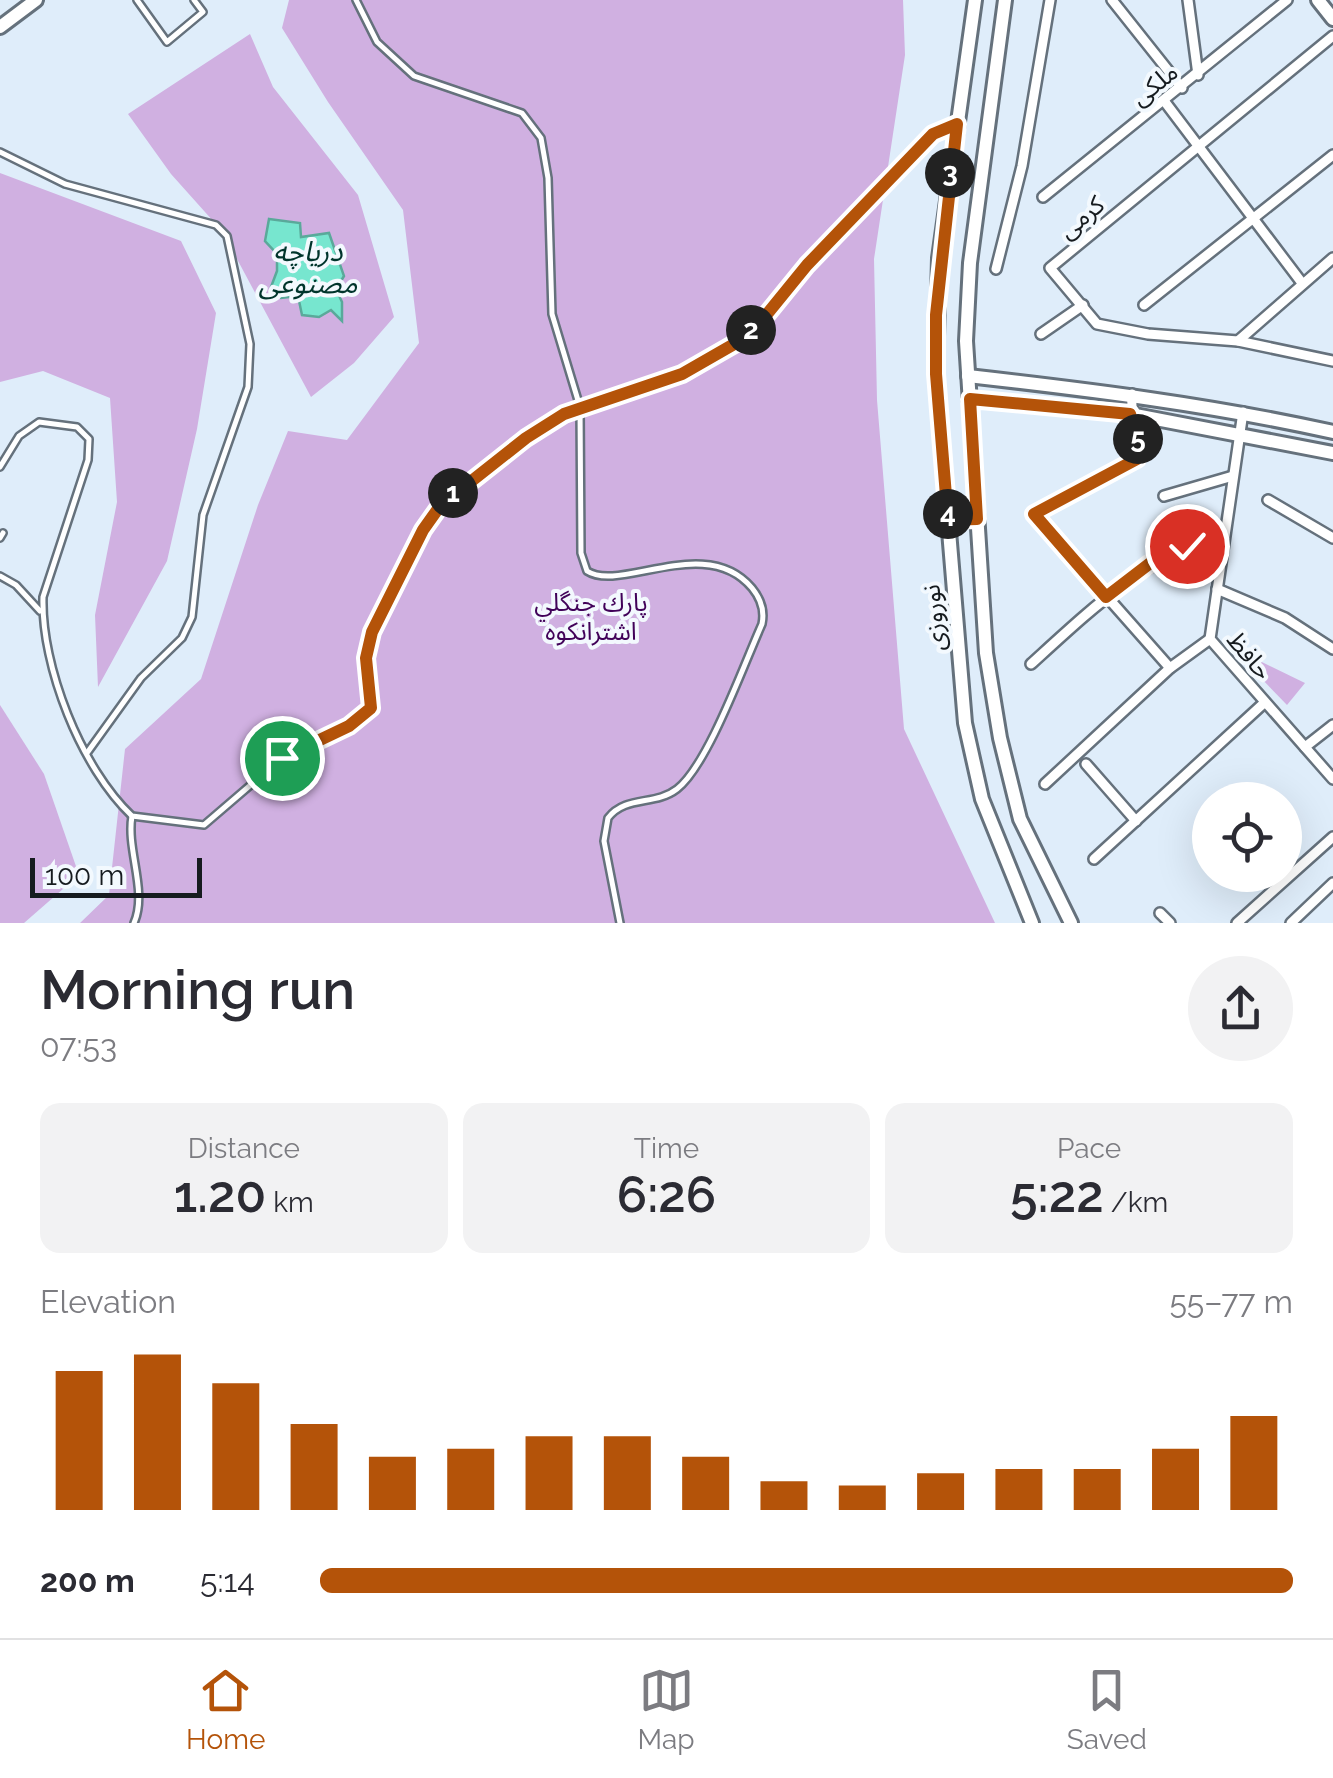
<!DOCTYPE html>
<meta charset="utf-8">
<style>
:root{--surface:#fff;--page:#f2f2f3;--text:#2b2b33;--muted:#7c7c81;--line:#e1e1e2;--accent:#b45309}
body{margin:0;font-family:Raleway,"Noto Sans Arabic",sans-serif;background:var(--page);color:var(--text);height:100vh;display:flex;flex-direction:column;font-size:38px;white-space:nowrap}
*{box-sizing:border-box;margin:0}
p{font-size:32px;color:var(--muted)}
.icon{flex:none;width:55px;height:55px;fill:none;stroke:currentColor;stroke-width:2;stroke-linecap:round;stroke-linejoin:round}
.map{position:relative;height:923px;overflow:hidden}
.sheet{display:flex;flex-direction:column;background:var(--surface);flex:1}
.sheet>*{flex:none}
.fabs{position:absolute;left:1192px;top:782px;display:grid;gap:20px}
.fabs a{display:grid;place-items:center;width:110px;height:110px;border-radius:50%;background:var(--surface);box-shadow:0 10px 40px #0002;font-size:50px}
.scale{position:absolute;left:30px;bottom:25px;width:172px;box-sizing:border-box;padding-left:10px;border:5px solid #161b1f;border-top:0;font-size:28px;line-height:35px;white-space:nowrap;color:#161b1f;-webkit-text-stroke:8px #f3f9fe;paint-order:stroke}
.pin{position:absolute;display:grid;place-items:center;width:85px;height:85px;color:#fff;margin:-42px;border:5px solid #fff;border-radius:50%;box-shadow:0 2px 10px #0007}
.km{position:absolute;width:50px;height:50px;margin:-25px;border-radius:50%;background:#222;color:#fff;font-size:28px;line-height:50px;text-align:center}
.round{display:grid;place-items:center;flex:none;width:105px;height:105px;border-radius:52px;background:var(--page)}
.headline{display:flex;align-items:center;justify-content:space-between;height:170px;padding:0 40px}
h1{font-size:55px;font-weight:600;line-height:75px}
.figures{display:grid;grid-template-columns:repeat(3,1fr);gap:15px;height:170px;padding:10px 40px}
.figures div{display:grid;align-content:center;border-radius:20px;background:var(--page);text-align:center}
.figures b{font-size:50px;font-weight:600}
.figures small{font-size:28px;font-weight:400}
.figures p{font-size:28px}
.chart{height:280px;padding:20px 40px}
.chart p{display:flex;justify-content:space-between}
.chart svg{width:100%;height:180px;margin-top:10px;stroke:var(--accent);stroke-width:6}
ul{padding:0 40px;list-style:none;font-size:32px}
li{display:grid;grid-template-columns:160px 120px 1fr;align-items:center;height:75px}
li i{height:25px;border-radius:12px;background:var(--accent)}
.dock{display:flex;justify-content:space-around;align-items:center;height:140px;border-top:2px solid var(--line);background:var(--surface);font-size:28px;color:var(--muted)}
.dock a{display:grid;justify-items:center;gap:5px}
.dock .active{color:var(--accent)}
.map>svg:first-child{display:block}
</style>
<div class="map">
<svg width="1333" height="923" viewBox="0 0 1333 923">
<rect width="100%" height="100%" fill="#dfedfa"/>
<g fill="#d0b0e1">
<path d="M 289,0 L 903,0 L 905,55 L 874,259 L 877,400 L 904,729 L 995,923 L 80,923 L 109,895 L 125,749 L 201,679 L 258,505 L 288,431 L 347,440 L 419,343 L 403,210 L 328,102 L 282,28 Z"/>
<path d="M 250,34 L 273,87 L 358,195 L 394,317 L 354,363 L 311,397 L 222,231 L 171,174 L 128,114 Z"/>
<path d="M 0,173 L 181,241 L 216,313 L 197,429 L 167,561 L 98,687 L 95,615 L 117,502 L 110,398 L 43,371 L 0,382 Z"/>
<path d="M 1231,647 L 1305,683 L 1287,705 Z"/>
<path d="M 0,705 L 44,774 L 79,875 L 24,923 L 0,923 Z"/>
</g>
<path fill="#77e6cf" stroke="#5aa99a" stroke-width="2.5" d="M 269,219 L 300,223 L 301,237 L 329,233 L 344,276 L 336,289 L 342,302 L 342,321 L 331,310 L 319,317 L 302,315 L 298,296 L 281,298 L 271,287 L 277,271 L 277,254 L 265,241 Z"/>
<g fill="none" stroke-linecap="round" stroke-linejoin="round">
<g stroke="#65717c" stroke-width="10">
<g id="lane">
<path d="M 137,0 L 167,42 L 203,12 L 194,0"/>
<path d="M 356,0 L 377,42 L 414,76 L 522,113 L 541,138 L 548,178 L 552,314 L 580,407 L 581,553 L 587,571 C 620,593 706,533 752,588 C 761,599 765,610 762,624 C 744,664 708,765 677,789 C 655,806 626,795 608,818 L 604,841 L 620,923"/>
<path d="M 0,152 L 65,184 L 216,225 L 227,236 L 250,344 L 248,387 L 203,515 L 192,617 L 182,638 L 141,678 L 87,753"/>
<path d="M 0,467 L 19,436 L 39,422 L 77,427 L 89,439 L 88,460 L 43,597 C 41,666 81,768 132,816 L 204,825 L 282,758 L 365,716 L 373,698 L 366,659 L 372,632 L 423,530 L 460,487 L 564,414 L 682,374 L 737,343 L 759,323 L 807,265 L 933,134 L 954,125"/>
<path d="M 0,538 L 3,533"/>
<path d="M 0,576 L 16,585 L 40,611"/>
<path d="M 132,816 C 126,850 148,891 134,923"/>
</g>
</g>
<g stroke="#65717c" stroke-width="14">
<g id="street">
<path d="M 1112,0 L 1182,88"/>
<path d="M 1188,0 L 1198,75"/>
<path d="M 1333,36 L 1050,268 L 1097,324 L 1148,334 L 1238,341 L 1333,361"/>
<path d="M 1165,102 L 1302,283"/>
<path d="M 1043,197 L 1287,0"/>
<path d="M 996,269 L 1022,166 L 1050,0"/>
<path d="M 1144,305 L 1333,155"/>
<path d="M 1041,334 L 1083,305"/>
<path d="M 1238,341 L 1333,258"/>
<path d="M 1132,394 C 1130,418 1139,436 1137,459 L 1034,514 L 1170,668"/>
<path d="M 1243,412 L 1210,639 L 1333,779"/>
<path d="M 1164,496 L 1233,476"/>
<path d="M 1268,500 L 1333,538"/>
<path d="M 1217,589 L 1285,618 L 1333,649"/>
<path d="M 1031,664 C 1098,603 1138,564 1225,531"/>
<path d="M 1305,747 L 1333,725"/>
<path d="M 1086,764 L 1136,821"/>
<path d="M 1045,784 L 1170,668 L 1210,639"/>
<path d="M 1094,859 L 1264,703"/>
<path d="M 1160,913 L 1170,923"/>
<path d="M 1237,923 L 1333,837"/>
<path d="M 1291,923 L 1333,883"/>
</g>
</g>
<g stroke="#65717c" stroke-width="18">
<g id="secondary">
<path d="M 975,0 L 939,258 L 936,375 L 965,723 L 982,799 L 1032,923"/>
<path d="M 1005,0 L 970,263 L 966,341 L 986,653 L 1000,738 L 1020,819 L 1071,923"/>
<path d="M 1318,0 L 1333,19"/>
<path d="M 0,27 L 36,0"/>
<path d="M 968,376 C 1091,390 1212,405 1333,432"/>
<path d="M 969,399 L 1130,414 L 1333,453"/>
<path d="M 948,520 L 977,519"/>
</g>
</g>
<use href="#lane" stroke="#fff" stroke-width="5"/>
<use href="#street" stroke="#fff" stroke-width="9"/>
<use href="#secondary" stroke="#fff" stroke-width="12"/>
</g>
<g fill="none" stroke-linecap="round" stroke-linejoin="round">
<g stroke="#fff" stroke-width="20">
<path id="route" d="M 282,758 L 349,726 L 371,708 L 366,658 L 372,632 L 423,530 L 440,506 L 526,438 L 564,414 L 682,374 L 736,343 L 759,324 L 807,265 L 933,134 L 957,124 L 936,315 L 936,374 L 948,520 L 977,519 L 970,399 L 1130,414 L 1139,441 L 1137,459 L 1034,514 L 1106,597 L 1149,564 L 1187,546"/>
</g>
<use href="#route" stroke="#b45309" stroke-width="12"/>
</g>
<g text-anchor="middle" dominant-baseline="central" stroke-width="8" stroke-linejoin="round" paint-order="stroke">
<g font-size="25" fill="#161b1f" stroke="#f3f9fe">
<text transform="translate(1154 84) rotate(-38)">ملکی</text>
<text transform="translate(1081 217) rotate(-40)">کرمی</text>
<text transform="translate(933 618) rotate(-95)">نوروزی</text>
<text transform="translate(1250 655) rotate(50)">حافظ</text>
</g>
<g font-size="25" fill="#410259" stroke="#f3f9fe">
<text x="591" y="602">پارك جنگلي<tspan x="591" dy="29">اشترانكوه</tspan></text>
</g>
<g font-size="28" font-style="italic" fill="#00352c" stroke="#f3f9fe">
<text x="308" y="251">دریاچه<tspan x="308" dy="32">مصنوعی</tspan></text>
</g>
</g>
</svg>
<div class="fabs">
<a><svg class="icon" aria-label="locate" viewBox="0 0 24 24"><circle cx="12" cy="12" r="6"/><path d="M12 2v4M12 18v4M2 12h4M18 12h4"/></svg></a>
</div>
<div class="scale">100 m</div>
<div class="pin" style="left:282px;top:758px;background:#1e9e55"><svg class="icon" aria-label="arrive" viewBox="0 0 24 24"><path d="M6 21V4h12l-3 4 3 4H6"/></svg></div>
<div class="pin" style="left:1187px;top:546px;background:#d93025"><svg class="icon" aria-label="check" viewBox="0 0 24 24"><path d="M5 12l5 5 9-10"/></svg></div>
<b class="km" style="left:453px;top:493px">1</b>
<b class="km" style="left:751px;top:330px">2</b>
<b class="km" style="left:950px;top:173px">3</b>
<b class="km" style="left:948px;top:514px">4</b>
<b class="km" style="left:1138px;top:439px">5</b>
</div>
<section class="sheet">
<div class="headline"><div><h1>Morning run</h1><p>07:53</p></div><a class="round"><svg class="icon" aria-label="share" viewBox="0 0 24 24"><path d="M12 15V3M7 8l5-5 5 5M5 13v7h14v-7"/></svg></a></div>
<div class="figures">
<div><p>Distance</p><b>1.20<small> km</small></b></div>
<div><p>Time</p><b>6:26</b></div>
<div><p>Pace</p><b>5:22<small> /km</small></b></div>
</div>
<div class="chart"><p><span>Elevation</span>55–77 m</p>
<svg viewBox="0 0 160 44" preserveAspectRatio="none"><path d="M5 44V10M15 44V6M25 44V13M35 44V23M45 44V31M55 44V29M65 44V26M75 44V26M85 44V31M95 44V37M105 44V38M115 44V35M125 44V34M135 44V34M145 44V29M155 44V21"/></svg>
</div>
<ul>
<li><b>200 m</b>5:14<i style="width:100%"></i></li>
</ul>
</section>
<nav class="dock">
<a class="active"><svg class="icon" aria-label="home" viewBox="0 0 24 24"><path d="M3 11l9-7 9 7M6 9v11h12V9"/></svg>Home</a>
<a><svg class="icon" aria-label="map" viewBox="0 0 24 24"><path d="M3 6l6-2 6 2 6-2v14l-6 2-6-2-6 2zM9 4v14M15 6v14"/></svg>Map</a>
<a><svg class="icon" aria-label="saved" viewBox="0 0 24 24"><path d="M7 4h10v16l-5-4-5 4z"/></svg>Saved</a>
</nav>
